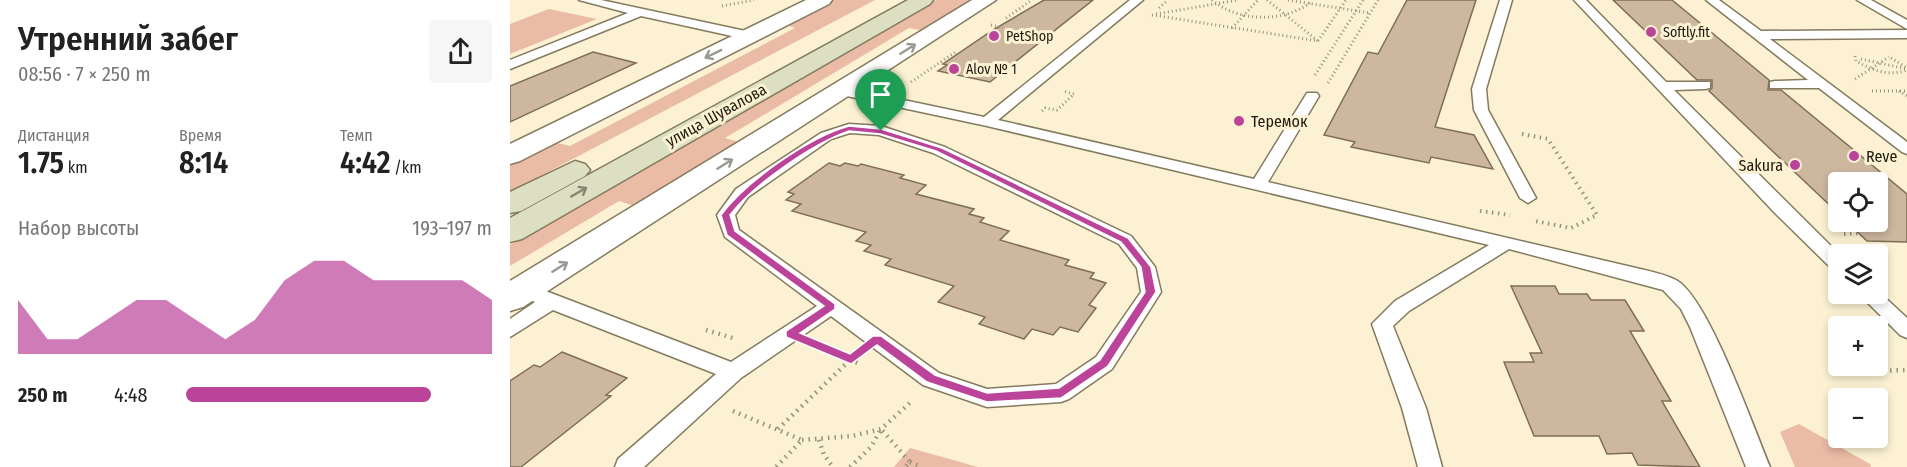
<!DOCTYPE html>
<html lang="ru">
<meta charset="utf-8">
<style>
:root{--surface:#fff;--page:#f6f6f6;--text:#222;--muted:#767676;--accent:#bb449a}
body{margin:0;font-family:"Fira Sans Condensed",sans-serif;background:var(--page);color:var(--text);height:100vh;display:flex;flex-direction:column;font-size:22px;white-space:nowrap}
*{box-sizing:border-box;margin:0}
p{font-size:20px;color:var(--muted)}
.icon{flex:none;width:33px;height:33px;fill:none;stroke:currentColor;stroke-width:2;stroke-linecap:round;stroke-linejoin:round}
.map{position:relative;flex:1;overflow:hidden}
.panel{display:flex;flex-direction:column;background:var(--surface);width:510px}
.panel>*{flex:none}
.controls{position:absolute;left:1318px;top:172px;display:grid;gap:12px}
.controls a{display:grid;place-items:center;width:60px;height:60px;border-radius:6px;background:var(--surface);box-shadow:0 3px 9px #0003;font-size:30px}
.pin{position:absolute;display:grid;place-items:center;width:51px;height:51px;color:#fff;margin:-62px -26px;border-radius:50% 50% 50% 0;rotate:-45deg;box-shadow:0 0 6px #0007}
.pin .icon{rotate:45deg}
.round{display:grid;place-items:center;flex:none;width:63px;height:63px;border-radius:6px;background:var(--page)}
.overview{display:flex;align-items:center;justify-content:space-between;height:102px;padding:0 18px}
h1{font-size:33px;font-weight:600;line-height:45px}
.stats{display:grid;grid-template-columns:repeat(3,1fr);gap:9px;height:102px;padding:6px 18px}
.stats div{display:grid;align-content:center}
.stats b{font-size:30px;font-weight:600}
.stats small{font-size:16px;font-weight:400}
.stats p{font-size:16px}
.chart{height:168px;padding:12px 18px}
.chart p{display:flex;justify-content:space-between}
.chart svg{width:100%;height:108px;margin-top:6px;fill:var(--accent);opacity:.7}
ul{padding:0 18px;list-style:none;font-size:20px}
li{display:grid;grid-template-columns:96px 72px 1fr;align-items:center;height:45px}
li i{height:15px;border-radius:8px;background:var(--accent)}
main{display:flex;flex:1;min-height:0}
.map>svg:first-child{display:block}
</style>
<main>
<section class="panel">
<div class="overview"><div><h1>Утренний забег</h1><p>08:56 · 7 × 250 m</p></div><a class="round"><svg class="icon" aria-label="share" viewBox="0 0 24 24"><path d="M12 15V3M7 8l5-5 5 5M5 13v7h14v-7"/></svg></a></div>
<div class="stats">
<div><p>Дистанция</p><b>1.75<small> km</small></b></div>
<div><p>Время</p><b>8:14</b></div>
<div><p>Темп</p><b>4:42<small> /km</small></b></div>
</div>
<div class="chart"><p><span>Набор высоты</span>193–197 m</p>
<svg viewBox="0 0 160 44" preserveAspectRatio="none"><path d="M0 44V22L10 38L20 38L30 30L40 22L50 22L60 30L70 38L80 30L90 14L100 6L110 6L120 14L130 14L140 14L150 14L160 22V44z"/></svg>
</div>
<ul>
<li><b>250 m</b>4:48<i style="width:80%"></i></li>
</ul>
</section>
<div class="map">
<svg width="1397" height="467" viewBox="0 0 1397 467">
<rect width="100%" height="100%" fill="#fcf2d3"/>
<g fill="#eabba5">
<path d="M 322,0 L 365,0 L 0,192 L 0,163 L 44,142 L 60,146 L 285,28 L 276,25 Z"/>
<path d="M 426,0 L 465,0 L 415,31 L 399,28 L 215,138 L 233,143 L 128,207 L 109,201 L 0,266 L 0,245 Z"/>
<path d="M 39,9 L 87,19 L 0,54 L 0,24 Z"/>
<path d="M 1289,424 L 1360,464 L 1361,467 L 1285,467 L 1270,432 Z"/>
<path d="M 400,448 L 468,467 L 384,467 Z"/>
</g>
<g fill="#cdb79f" stroke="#816d57" stroke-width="1.5">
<path d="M 534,0 L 583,0 L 480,82 L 428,71 L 437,65 L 433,64 L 483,30 Z"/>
<path d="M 897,0 L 966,0 L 925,127 L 964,135 L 983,169 L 921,157 L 919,163 L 841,147 L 845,142 L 814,135 L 858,52 L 868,54 Z"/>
<path d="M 1103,0 L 1162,0 L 1224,51 L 1259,80 L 1258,90 L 1271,90 L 1397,194 L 1397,242 L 1357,241 L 1337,222 L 1368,222 L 1368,183 L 1329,183 L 1329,214 L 1199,91 L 1202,88 L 1202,80 L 1187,80 Z"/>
<path d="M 83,52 L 126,63 L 0,122 L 0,86 Z"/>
<path d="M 319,163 L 330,166 L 335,163 L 348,166 L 351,164 L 394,175 L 390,178 L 416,185 L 406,194 L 464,209 L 459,214 L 474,218 L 470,222 L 499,231 L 490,240 L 559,260 L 555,265 L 584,273 L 580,278 L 596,283 L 579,305 L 586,308 L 568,332 L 550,327 L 543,335 L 522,329 L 514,339 L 469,324 L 475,317 L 428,302 L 444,286 L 375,265 L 381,259 L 354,251 L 361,245 L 346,241 L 356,232 L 282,211 L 291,204 L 276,200 L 284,194 L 278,192 Z"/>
<path d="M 1001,286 L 1045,286 L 1049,294 L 1077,294 L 1081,300 L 1115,300 L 1134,331 L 1120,331 L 1161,401 L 1152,401 L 1190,467 L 1128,465 L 1122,453 L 1097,454 L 1089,436 L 1024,436 L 994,362 L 1024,362 L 1020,353 L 1032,353 Z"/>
<path d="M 52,352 L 117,378 L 96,395 L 101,396 L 11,467 L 0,467 L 0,381 L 24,365 L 30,367 Z"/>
</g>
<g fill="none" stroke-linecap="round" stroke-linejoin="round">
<g stroke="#847a5e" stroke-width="3">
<g id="lane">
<path d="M 69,0 L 91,0 L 240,32 L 246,36 L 240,40 L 131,16 L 0,69 L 0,60 L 118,13 Z"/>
<path d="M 620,0 L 633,0 L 488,120 L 744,179 L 797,93 L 807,93 L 809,96 L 758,182 L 1126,268 C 1139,271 1154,274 1166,280 C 1198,297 1244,429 1260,467 L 1236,467 L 1180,327 L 1171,309 L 1153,290 L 999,249 L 899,311 L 883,326 L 916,408 L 932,467 L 908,467 L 892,408 L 862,324 L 885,301 L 979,245 L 477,126 L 332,95 L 325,91 L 332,87 L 474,117 Z"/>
<path d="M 990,0 L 1002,0 L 976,89 L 978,110 L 1026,198 L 1018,203 L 1010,198 L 964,110 L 962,89 Z"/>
<path d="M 1064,0 L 1076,0 L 1156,82 L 1200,82 L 1200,88 L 1195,89 L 1164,90 L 1330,255 L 1329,271 L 1322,269 L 1263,211 Z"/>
<path d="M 1196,0 L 1209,0 L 1251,31 L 1397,30 L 1397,38 L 1260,39 L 1397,142 L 1397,154 L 1392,152 L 1309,88 L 1260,88 L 1260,82 L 1265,81 L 1298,80 Z"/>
<path d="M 1347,0 L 1361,0 L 1397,20 L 1397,29 Z"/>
<path d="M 339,124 L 371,126 L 435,147 L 621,236 L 645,267 L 651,292 L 602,369 L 559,399 L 551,402 L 477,407 L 413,385 L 321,316 L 231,378 L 134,467 L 105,467 L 108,459 L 206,374 L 43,310 L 0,337 L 0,319 L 25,302 L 6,295 L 3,290 L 6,285 L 20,285 L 221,362 L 307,306 L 215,237 L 207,215 L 226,189 L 311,133 ZM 340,133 L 369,135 L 423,153 L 609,244 L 627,268 L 631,292 L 586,357 L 546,384 L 477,389 L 429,373 L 229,230 L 225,215 L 238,197 L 321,139 Z"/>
<path d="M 1368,291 L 1397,318 L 1397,338 L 1390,335 L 1349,294 L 1368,294 Z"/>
</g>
</g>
<g stroke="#847a5e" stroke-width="3">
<g id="street">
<path d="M 296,0 L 322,0 L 319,4 L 10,161 L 0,164 L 0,144 Z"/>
<path d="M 462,0 L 486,0 L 13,307 L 0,311 L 0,281 Z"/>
</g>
</g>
<g stroke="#847a5e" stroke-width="3">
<g id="secondary">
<path d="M 398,0 L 423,0 L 420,4 L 12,239 L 0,242 L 0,218 Z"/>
<path d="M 65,161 L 75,164 L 80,170 L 75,176 L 11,211 L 0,213 L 0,192 Z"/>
</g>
</g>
<g stroke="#99927c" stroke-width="3" stroke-dasharray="1 3" stroke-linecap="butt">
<path d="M 702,0 C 728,22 772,23 800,3"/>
<path d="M 757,0 L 808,41"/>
<path d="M 778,0 L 860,13"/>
<path d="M 212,6 L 244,0"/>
<path d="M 649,8 L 658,0"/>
<path d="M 646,14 L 728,0"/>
<path d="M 642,15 L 808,41"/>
<path d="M 496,18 L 522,0"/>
<path d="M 481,25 L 493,28"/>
<path d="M 722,28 L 748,0"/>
<path d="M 808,41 L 836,0"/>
<path d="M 1345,56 L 1346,61 C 1362,70 1379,77 1397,70"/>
<path d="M 1381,58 L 1397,68"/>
<path d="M 1351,59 L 1397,69"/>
<path d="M 805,75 L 853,0"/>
<path d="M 1345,79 L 1379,57"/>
<path d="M 401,82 L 447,51"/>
<path d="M 818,83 L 868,0"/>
<path d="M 1362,91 L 1397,91"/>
<path d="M 1389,91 L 1397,96"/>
<path d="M 532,111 L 535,108 L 547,110 L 564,94 L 553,91"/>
</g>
<g stroke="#99927c" stroke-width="4" stroke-dasharray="1.5 4.5" stroke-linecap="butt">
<path d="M 1012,134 L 1038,139 L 1087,215 L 1061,228 L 1025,221"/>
<path d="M 970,211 L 1000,215"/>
<path d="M 1334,234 L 1349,233"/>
</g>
<g stroke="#99927c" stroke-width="4.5" stroke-dasharray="1.5 5" stroke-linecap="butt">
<path d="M 196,330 L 223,338"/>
<path d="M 310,347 L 350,364"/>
<path d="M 1367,371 L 1397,370"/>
<path d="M 223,411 L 292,440 L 266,467"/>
<path d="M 268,429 L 341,359"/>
<path d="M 292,440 L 342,436 L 371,429 L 402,401"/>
<path d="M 309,440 L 314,455 L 323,467"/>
<path d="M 400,462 L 412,467"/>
<path d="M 340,467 L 361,447 L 371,429 L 400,462 L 395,467"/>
</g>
<use href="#lane" fill="#fff" fill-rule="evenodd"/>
<use href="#street" fill="#fff" fill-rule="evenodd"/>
<use href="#secondary" fill="#dddfc3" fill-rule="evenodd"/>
</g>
<defs><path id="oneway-shaft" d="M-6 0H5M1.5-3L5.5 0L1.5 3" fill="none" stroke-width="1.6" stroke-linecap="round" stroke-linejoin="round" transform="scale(1.5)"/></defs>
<g stroke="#9a9893">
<use href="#oneway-shaft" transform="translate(398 49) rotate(-32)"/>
<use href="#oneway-shaft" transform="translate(203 54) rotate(154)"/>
<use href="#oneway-shaft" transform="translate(215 164) rotate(-32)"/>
<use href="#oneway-shaft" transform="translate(50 267) rotate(-32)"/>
</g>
<use stroke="#878672" href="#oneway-shaft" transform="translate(69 192) rotate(-30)"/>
<path fill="#bb449a" stroke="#fff" stroke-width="1.5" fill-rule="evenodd" d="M 339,126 L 371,129 L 432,148 L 618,238 L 641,267 L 646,292 L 598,366 L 551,398 L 477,402 L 417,382 L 367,345 L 341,364 L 276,337 L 276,331 L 314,306 L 217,235 L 211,215 C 235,182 299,137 339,126 ZM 339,131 L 370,134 L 426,151 L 611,242 L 631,267 L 635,292 L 590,360 L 549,388 L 477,393 L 425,375 L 371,336 L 363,336 L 340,354 L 290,333 L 325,309 L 325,304 L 225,231 L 220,215 C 244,184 302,144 339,131 Z"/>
<g fill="#bb449a" stroke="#fcf2d3" stroke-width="2">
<circle cx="1141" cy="32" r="6"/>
<circle cx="484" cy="36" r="6"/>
<circle cx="444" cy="69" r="6"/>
<circle cx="729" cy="121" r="6"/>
<circle cx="1344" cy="156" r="6"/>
<circle cx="1285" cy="165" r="6"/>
</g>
<g text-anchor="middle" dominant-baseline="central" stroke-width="6" stroke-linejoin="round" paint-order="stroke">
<g font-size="14" fill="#1e1a0f" stroke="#fcf2d3" text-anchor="start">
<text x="1153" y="32">Softly.fit</text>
<text x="496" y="36">PetShop</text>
<text x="456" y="69">Alov № 1</text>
</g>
<g font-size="16" fill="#1e1a0f" stroke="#fcf2d3">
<text transform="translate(206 115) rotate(-29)">улица Шувалова</text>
</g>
<g font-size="16" fill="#1e1a0f" stroke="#fcf2d3" text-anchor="start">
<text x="741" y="121">Теремок</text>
<text x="1356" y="156">Reve</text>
<text x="1273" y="165" text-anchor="end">Sakura</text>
</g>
</g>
</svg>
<div class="controls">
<a><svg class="icon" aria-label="locate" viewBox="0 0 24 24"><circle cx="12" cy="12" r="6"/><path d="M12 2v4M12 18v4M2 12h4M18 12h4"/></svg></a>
<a><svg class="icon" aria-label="layers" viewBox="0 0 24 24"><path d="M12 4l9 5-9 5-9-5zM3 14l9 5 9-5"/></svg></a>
<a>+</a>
<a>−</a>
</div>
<div class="pin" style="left:371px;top:131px;background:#1e9e55"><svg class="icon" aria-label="arrive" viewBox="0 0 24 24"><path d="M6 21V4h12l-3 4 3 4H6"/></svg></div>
</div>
</main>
